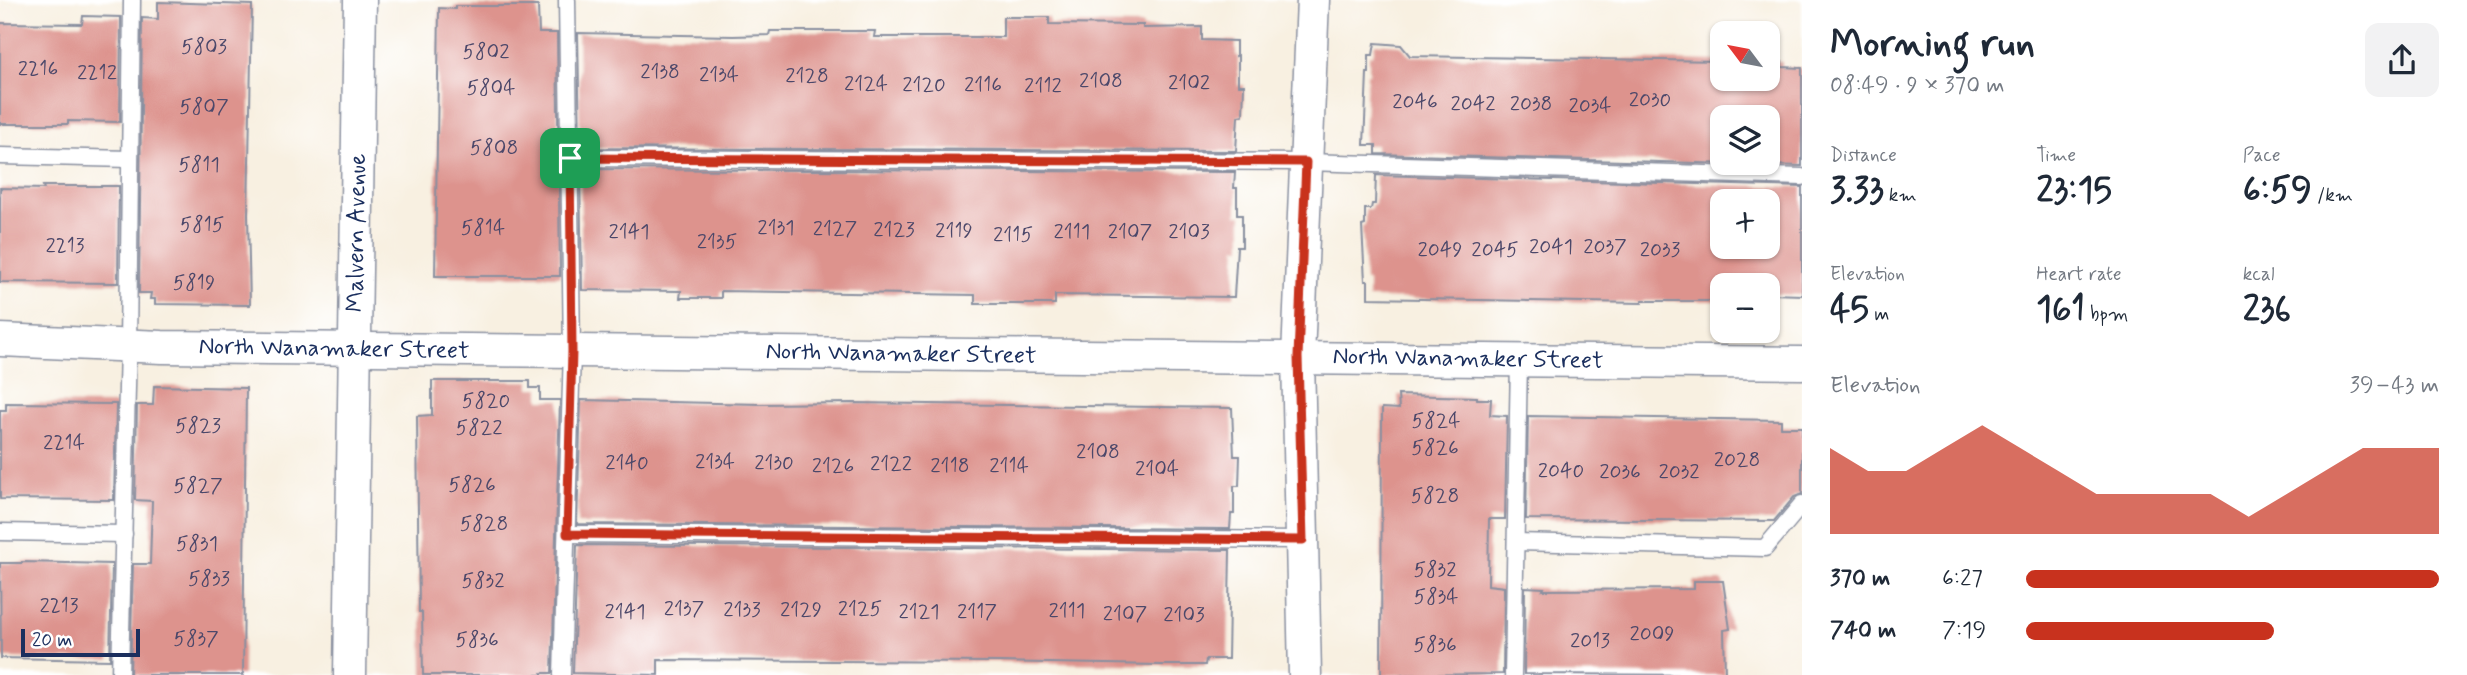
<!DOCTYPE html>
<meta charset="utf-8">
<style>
:root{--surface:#fff;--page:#f2f2f3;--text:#1f2937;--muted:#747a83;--accent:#c8321e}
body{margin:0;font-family:Mynerve,sans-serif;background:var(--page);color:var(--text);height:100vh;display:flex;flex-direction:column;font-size:26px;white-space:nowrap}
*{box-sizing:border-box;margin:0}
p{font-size:23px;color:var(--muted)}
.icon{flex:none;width:38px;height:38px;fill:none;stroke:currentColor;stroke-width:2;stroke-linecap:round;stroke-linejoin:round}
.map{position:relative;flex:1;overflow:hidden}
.drawer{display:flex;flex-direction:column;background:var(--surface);width:665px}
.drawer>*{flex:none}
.needle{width:46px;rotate:302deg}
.tools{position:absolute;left:1710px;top:21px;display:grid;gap:14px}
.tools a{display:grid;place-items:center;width:70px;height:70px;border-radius:14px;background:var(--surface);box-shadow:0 2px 5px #0004;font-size:35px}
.scale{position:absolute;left:21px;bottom:18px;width:119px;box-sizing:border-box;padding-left:7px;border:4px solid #1b2f5e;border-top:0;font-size:19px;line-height:24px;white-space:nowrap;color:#1b2f5e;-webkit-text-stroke:5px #fff;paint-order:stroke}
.pin{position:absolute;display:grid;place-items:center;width:60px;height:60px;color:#fff;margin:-30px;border-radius:14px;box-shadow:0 4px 10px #0006}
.round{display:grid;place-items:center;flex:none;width:74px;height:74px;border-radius:14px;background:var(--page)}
.head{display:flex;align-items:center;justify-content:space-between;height:119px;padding:0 28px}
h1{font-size:38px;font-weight:700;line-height:52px}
.figures{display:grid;grid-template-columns:repeat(3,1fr);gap:10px;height:119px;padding:7px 28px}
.figures div{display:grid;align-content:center}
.figures b{font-size:35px;font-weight:700}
.figures small{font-size:19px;font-weight:400}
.figures p{font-size:19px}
.chart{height:196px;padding:14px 28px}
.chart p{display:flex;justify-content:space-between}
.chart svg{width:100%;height:126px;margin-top:7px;fill:var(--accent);opacity:.7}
ul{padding:0 28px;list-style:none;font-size:23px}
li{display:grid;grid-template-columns:112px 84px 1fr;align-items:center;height:52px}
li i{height:18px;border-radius:9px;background:var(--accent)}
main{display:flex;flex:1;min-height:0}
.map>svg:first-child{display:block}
</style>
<main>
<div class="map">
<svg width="1802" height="675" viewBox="0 0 1802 675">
<rect width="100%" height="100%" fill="#fff"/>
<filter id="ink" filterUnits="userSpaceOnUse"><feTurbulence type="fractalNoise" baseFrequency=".0143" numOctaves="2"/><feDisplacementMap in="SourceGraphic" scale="14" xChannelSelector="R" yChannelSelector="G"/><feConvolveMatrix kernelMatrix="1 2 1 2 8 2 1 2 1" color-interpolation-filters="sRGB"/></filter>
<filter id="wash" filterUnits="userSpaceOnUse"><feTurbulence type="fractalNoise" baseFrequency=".00686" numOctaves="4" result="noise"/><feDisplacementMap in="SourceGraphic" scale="28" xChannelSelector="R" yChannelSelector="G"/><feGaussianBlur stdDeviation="1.57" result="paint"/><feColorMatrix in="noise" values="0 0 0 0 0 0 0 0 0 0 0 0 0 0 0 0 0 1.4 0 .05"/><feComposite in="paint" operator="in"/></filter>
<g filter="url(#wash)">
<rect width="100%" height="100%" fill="#f8f0e1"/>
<g id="blocks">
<g fill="#dd938d" fill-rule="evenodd">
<path d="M 158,2 L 252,5 L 248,215 L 250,305 L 155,304 L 155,299 L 150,299 L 151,293 L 139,293 L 142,18 L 158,19 Z"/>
<path d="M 455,6 L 538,6 L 539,33 L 557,33 L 560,276 L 435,276 L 439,8 L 455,9 Z"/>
<path d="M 83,16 L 121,17 L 120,122 L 68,121 L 68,124 L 0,124 L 0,23 L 82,24 Z"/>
<path d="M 1003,17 L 1049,17 L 1049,24 L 1143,25 L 1143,28 L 1202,27 L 1202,40 L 1236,41 L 1236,56 L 1238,55 L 1238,85 L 1244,85 L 1243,115 L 1238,116 L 1236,151 L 580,148 L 578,33 L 733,36 L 769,35 L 770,31 L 875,31 L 874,37 L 1003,37 Z"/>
<path d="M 1375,43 L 1401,45 L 1410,56 L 1722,61 L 1722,79 L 1768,79 L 1768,61 L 1782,62 L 1782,67 L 1802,68 L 1802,166 L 1376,154 L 1376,145 L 1364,145 L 1367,73 L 1369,73 L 1369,55 L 1373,55 ZM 1722,117 L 1768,117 L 1768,163 L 1722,163 Z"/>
<path d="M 580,169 L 1235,172 L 1234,188 L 1237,188 L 1237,215 L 1242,215 L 1242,247 L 1237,247 L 1234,297 L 1055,295 L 1055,304 L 975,304 L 975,295 L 721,291 L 721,298 L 680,298 L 681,291 L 582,290 Z"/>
<path d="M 1376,175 L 1802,187 L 1802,295 L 1768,294 L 1768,285 L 1722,285 L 1722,301 L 1642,301 L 1642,303 L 1368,298 L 1368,281 L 1365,281 L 1362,226 L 1365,225 L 1365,209 L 1371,209 L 1372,204 L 1375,204 ZM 1722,201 L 1768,201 L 1768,247 L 1722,247 Z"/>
<path d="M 43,186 L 119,186 L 118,283 L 0,282 L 0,188 L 44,189 Z"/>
<path d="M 432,381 L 530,381 L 530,388 L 540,388 L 540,400 L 560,400 L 552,673 L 542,673 L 542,675 L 423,675 L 422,612 L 419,612 L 417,416 L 432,415 Z"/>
<path d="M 154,386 L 246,388 L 243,675 L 130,675 L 133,564 L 150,564 L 151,533 L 152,501 L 135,500 L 137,405 L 153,405 Z"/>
<path d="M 1398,395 L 1477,397 L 1477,399 L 1491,399 L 1490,415 L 1507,416 L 1505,519 L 1489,519 L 1488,585 L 1504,587 L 1503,674 L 1381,675 L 1382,408 L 1399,409 Z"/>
<path d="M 581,400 L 760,404 L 852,403 L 1232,408 L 1234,456 L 1240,456 L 1239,486 L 1234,486 L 1234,514 L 1231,514 L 1230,529 L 577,524 Z"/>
<path d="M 6,403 L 116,404 L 114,500 L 0,499 L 0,410 L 6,410 Z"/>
<path d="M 1528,416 L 1781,420 L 1781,427 L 1802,427 L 1802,494 L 1794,497 L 1774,521 L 1526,519 Z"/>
<path d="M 577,545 L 1230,550 L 1228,659 L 1206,659 L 1205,665 L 1161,665 L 999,662 L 658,660 L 658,675 L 573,673 Z"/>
<path d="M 22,562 L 112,564 L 110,660 L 1,658 L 0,563 L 22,563 Z"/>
<path d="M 1694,581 L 1723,581 L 1730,629 L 1724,630 L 1725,675 L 1524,674 L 1525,587 L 1544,588 L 1543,590 L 1694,589 Z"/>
</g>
</g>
</g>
<g filter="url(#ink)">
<use href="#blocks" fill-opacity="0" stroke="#8a90a0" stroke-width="2"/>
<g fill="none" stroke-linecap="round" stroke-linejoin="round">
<g stroke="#8a90a0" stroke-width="19">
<g id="service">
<path d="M 0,156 L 130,159"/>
<path d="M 570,158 L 1306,162 L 1802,177"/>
<path d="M 0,532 L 124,534"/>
<path d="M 567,534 L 1303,540"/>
<path d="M 1516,542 L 1765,548 L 1802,504"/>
<path d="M 120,675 L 128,346 L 132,0"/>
<path d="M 562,675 L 572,351 L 567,0"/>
<path d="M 1513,675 L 1519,361"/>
</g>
</g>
<g stroke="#8a90a0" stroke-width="35">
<g id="minor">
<path d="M 0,340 L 162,347 L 1802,363"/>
<path d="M 350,675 L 360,0"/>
<path d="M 1305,675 L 1298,357 L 1313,0"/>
</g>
</g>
<use href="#service" stroke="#fff" stroke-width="16"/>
<use href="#minor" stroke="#fff" stroke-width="32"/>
</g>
</g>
<g fill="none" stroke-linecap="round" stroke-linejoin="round" filter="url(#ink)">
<g stroke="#fff" stroke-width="14">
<path id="route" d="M 570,158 L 1306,162 L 1298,357 L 1303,540 L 567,534 L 572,351 Z"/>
</g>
<use href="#route" stroke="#c8321e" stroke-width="9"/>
</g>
<g text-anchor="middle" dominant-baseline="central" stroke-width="5" stroke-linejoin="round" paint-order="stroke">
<g font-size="21" fill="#4c486a">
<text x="204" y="47">5803</text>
<text x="486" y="52">5802</text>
<text x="38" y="69">2216</text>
<text x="660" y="72">2138</text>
<text x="97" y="73">2212</text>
<text x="719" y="75">2134</text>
<text x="807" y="76">2128</text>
<text x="1101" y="81">2108</text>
<text x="1189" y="83">2102</text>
<text x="866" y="84">2124</text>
<text x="924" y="85">2120</text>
<text x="983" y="85">2116</text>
<text x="1043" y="86">2112</text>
<text x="491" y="88">5804</text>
<text x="1650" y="100">2030</text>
<text x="1415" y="102">2046</text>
<text x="1473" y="104">2042</text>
<text x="1531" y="104">2038</text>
<text x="1590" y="106">2034</text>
<text x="204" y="107">5807</text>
<text x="494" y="148">5808</text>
<text x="199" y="165">5811</text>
<text x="202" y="225">5815</text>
<text x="483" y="228">5814</text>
<text x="776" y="228">2131</text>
<text x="835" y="229">2127</text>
<text x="894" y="230">2123</text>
<text x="954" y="231">2119</text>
<text x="629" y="232">2141</text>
<text x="1072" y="232">2111</text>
<text x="1130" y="232">2107</text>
<text x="1189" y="232">2103</text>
<text x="1013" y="235">2115</text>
<text x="717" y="242">2135</text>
<text x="65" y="246">2213</text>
<text x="1551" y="247">2041</text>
<text x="1605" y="247">2037</text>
<text x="1440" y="250">2049</text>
<text x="1495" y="250">2045</text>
<text x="1660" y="250">2033</text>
<text x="194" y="283">5819</text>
<text x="486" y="401">5820</text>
<text x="1436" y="421">5824</text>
<text x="198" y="426">5823</text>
<text x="479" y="428">5822</text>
<text x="64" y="443">2214</text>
<text x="1435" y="448">5826</text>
<text x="1098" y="452">2108</text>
<text x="1737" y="460">2028</text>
<text x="715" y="462">2134</text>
<text x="627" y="463">2140</text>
<text x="774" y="463">2130</text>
<text x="891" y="464">2122</text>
<text x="833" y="466">2126</text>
<text x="950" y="466">2118</text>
<text x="1009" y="466">2114</text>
<text x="1157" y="469">2104</text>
<text x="1561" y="471">2040</text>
<text x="1620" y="472">2036</text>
<text x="1679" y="472">2032</text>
<text x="472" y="485">5826</text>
<text x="198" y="486">5827</text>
<text x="1435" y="496">5828</text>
<text x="484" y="524">5828</text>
<text x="197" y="544">5831</text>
<text x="1435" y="570">5832</text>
<text x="209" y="579">5833</text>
<text x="483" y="581">5832</text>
<text x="1436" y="597">5834</text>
<text x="59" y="606">2213</text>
<text x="684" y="609">2137</text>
<text x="860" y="609">2125</text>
<text x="742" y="610">2133</text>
<text x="801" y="610">2129</text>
<text x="1067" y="611">2111</text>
<text x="625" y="612">2141</text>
<text x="919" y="612">2121</text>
<text x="977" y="612">2117</text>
<text x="1125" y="614">2107</text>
<text x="1184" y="615">2103</text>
<text x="1652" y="634">2009</text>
<text x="196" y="639">5837</text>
<text x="477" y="640">5836</text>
<text x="1590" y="641">2013</text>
<text x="1435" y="645">5836</text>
</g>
<g font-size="24" fill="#1b2f5e" stroke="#fff">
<text transform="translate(357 233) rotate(-89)">Malvern Avenue</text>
<text transform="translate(334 349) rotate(1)">North Wanamaker Street</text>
<text transform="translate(901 354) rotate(1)">North Wanamaker Street</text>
<text transform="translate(1468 359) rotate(1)">North Wanamaker Street</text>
</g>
</g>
</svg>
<div class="tools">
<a><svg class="needle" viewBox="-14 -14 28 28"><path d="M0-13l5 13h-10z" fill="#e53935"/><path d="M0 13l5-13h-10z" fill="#747a83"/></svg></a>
<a><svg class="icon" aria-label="layers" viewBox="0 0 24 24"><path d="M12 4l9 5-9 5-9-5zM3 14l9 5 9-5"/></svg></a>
<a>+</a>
<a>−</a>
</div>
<div class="scale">20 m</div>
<div class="pin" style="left:570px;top:158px;background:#1e9e55"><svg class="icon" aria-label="arrive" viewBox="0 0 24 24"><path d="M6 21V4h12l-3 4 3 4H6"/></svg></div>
</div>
<section class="drawer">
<div class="head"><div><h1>Morning run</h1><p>08:49 · 9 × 370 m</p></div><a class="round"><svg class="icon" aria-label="share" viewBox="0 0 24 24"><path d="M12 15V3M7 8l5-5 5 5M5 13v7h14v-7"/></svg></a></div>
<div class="figures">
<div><p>Distance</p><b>3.33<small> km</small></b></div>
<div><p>Time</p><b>23:15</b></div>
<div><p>Pace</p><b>6:59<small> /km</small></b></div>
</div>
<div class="figures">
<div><p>Elevation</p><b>45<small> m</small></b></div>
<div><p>Heart rate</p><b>161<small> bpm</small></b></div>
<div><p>kcal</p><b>236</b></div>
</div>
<div class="chart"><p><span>Elevation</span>39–43 m</p>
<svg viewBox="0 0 160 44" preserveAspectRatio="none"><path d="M0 44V14L10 22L20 22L30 14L40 6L50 14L60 22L70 30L80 30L90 30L100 30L110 38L120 30L130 22L140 14L150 14L160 14V44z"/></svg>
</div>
<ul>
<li><b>370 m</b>6:27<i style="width:100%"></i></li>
<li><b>740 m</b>7:19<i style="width:60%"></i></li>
</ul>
</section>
</main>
